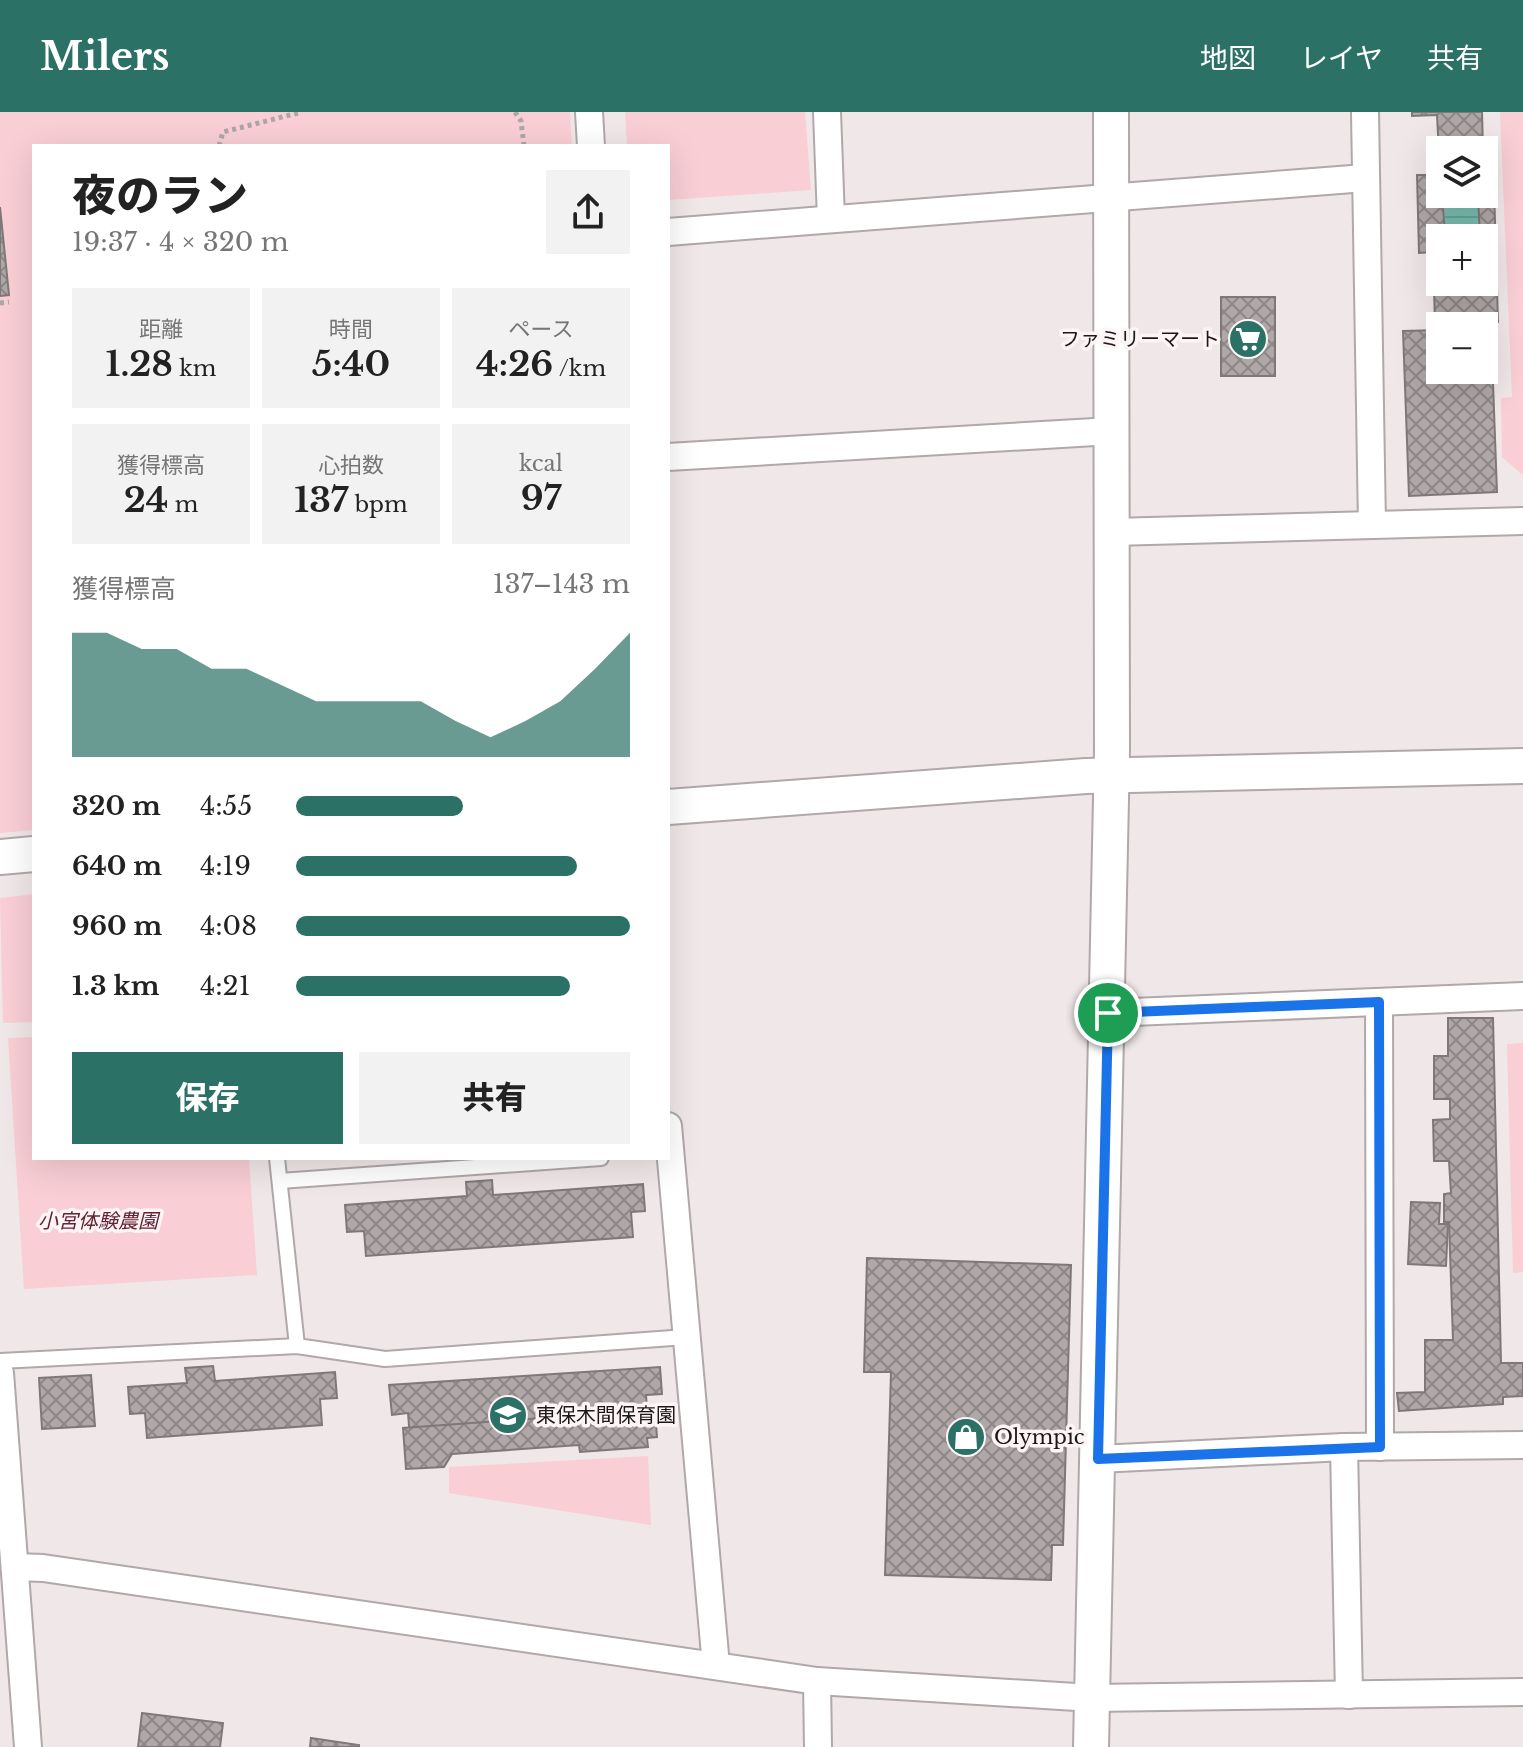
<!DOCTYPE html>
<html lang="ja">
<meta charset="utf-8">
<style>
:root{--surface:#fff;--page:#f2f2f2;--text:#222;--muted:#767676;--accent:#2b7165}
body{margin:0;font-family:"Libre Baskerville","Noto Sans JP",serif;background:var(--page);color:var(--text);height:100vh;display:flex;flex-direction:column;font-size:30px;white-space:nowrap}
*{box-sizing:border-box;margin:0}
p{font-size:26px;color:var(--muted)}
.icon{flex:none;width:44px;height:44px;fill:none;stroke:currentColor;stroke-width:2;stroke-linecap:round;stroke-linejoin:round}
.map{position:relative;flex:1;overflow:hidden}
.side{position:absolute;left:32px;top:32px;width:638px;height:1016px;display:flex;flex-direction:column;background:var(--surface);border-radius:0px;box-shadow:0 8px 32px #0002}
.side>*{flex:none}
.tools{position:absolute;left:1426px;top:24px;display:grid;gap:16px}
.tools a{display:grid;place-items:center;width:72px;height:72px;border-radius:0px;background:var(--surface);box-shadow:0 8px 32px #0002;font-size:40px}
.pin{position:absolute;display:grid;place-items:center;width:68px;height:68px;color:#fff;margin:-34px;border:4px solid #fff;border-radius:50%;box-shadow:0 2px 8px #0007}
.round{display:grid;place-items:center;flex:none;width:84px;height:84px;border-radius:0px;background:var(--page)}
.head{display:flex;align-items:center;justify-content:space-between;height:136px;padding:0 40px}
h1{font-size:44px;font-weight:800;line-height:60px}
.metrics{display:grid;grid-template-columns:repeat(3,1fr);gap:12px;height:136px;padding:8px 40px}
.metrics div{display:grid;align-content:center;border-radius:0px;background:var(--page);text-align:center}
.metrics b{font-size:34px;font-weight:800}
.metrics small{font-size:22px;font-weight:400}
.metrics p{font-size:22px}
.chart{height:224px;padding:16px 40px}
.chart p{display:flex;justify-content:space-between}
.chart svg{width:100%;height:144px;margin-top:8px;fill:var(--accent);opacity:.7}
.button{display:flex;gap:16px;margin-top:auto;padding:16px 40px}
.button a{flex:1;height:92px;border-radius:0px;background:var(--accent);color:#fff;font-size:32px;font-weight:800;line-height:92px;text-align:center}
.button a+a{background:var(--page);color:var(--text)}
ul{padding:0 40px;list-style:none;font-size:26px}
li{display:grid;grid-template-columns:128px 96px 1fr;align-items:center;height:60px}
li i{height:20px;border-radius:10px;background:var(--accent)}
header{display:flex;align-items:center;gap:48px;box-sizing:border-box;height:112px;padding:0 40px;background:var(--accent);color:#fff}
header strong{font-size:38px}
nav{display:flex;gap:44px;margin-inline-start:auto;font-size:28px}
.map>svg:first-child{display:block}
</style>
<header>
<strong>Milers</strong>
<nav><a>地図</a><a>レイヤ</a><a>共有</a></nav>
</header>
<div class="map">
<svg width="1523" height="1635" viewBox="0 0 1523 1635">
<defs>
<pattern id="water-rules" width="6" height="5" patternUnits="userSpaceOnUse" patternTransform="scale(2)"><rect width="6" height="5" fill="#79bcaf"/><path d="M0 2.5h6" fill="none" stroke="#68a196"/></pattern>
<pattern id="building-cross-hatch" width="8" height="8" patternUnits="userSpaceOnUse" patternTransform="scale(2)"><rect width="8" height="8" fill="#afa7a8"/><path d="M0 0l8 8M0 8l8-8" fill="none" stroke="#8e8788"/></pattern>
</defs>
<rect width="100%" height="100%" fill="#f0e7e8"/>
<g fill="#f9ced5">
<path d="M 0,0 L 570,0 L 572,34 L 34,34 L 34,718 L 0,721 Z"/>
<path d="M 625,0 L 805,0 L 811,78 L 668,88 L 668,34 L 627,34 Z"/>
<path d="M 1500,0 L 1523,0 L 1523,363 L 1502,345 L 1501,286 L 1512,285 Z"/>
<path d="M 34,782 L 34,910 L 3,911 L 0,786 Z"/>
<path d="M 34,925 L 34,1046 L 249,1046 L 257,1163 L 24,1177 L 8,926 Z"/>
<path d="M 1523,931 L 1523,1160 L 1513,1161 L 1507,932 Z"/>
<path d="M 648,1344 L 651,1413 L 449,1381 L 449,1355 Z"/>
</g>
<path fill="url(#water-rules)" d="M 1444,82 L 1478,82 L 1480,126 L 1445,126 Z"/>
<g fill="url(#building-cross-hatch)" stroke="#7f7879" stroke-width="2">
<path d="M 1412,0 L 1482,0 L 1483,38 L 1440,38 L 1445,126 L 1440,126 L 1440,170 L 1447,170 L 1447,177 L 1481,176 L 1481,170 L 1484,170 L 1484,126 L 1480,126 L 1478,82 L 1484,82 L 1484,42 L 1493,42 L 1498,210 L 1435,212 L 1433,140 L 1419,141 L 1417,63 L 1432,63 L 1431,42 L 1439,42 L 1437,3 L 1412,4 Z"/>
<path d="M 0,95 L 9,183 L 0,184 Z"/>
<rect x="1221" y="185" width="54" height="79"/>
<path d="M 1484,216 L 1491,216 L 1497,380 L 1409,384 L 1403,219 L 1440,218 L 1440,258 L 1484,258 Z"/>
<path d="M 1448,906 L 1493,906 L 1501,1251 L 1523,1251 L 1523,1284 L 1503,1285 L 1503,1292 L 1399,1299 L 1397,1281 L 1425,1280 L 1425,1228 L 1453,1228 L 1449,1110 L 1444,1110 L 1444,1082 L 1451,1081 L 1449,1049 L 1434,1049 L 1433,1008 L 1450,1007 L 1450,987 L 1434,987 L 1434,944 L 1448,944 Z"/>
<path d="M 492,1068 L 493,1083 L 643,1072 L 645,1099 L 631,1100 L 633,1125 L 366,1144 L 364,1119 L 347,1120 L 345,1093 L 467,1084 L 466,1070 Z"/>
<path d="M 1411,1090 L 1440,1091 L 1439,1112 L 1448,1112 L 1446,1154 L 1408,1152 Z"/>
<path d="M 867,1146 L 1071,1153 L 1063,1433 L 1052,1433 L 1051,1468 L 885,1463 L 891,1260 L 864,1260 Z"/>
<path d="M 213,1254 L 215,1269 L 335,1260 L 337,1286 L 320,1287 L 322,1313 L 147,1326 L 145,1301 L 130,1302 L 128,1275 L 187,1271 L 185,1256 Z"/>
<path d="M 660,1255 L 662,1282 L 646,1283 L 648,1309 L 410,1326 L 408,1301 L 392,1303 L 389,1273 Z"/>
<path d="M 91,1263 L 95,1314 L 42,1317 L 39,1266 Z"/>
<path d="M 655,1298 L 657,1325 L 647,1326 L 648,1335 L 580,1340 L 579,1333 L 452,1342 L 444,1355 L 406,1357 L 403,1316 Z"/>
<path d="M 142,1601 L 223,1611 L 220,1635 L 138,1635 Z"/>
<path d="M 311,1626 L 359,1633 L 359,1635 L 310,1635 Z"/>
</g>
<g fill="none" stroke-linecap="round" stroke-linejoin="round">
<g stroke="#b0a8a9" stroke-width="18">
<g id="service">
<path d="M 277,1046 L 297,1234"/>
<path d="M 280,1069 L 601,1046"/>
<path d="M 0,1249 L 297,1234 L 385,1247 L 686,1225"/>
</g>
</g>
<g stroke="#b0a8a9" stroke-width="30">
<g id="minor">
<path d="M 589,0 L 591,34"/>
<path d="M 827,0 L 831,107"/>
<path d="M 1365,0 L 1372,413"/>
<path d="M 668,120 L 1365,66"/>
<path d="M 668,345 L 1112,319"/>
<path d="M 1112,420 L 1523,409"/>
<path d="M 1379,890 L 1380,1335"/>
<path d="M 1108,901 L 1523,884"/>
<path d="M 668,1014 L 716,1554"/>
<path d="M 0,1261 L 28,1635"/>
<path d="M 1344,1335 L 1349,1583"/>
<path d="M 1098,1347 L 1344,1335 L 1523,1333"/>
<path d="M 16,1455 L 43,1456 L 817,1569 L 1092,1586 L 1523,1580"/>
<path d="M 817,1569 L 818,1635"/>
</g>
</g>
<g stroke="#b0a8a9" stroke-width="38">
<g id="tertiary">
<path d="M 668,695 L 1086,664 L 1523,654"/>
<path d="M 0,745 L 34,742"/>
<path d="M 1091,1635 L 1112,639 L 1111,0"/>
</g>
</g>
<g stroke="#ada6a6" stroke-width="5" stroke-dasharray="4 4" stroke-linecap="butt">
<path d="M 515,0 L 521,9 L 524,34"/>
<path d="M 219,34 L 223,20 L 302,0"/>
<path d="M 0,191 L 9,190"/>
</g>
<use href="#service" stroke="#fff" stroke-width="14"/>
<use href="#minor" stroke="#fff" stroke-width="26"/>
<use href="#tertiary" stroke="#fff" stroke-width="34"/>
</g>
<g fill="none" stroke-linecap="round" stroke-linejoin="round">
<g stroke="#fff" stroke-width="16">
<path id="route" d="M 1379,890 L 1380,1335 L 1098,1347 L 1108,901 Z"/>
</g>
<use href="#route" stroke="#1a73e8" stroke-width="10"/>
</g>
<defs>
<g id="supermarket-disc" transform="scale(2)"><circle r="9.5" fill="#2b7165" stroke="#fdf4f6"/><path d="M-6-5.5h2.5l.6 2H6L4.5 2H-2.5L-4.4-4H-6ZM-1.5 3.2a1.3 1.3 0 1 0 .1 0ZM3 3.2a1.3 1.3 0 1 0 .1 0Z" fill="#fff"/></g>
<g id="school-disc" transform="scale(2)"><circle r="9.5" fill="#2b7165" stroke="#fdf4f6"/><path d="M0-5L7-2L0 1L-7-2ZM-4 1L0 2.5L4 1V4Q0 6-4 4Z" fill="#fff"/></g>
<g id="shop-disc" transform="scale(2)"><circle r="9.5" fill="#2b7165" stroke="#fdf4f6"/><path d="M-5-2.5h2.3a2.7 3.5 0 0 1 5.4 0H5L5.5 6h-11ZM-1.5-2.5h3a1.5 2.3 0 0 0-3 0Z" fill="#fff"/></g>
</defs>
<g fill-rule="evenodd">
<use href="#supermarket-disc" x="1248" y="227"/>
<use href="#school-disc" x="508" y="1303"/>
<use href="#shop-disc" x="966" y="1325"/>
</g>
<g text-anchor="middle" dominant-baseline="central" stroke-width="7" stroke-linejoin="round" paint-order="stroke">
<g font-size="20" fill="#1b1818" stroke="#fdf4f6" text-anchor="start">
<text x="1220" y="227" text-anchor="end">ファミリーマート</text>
<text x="536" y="1303">東保木間保育園</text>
<text x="994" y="1325">Olympic</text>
</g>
<g font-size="20" font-style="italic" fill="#672134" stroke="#fdf4f6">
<text x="98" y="1109">小宮体験農園</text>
</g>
</g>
</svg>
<div class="tools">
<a><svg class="icon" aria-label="layers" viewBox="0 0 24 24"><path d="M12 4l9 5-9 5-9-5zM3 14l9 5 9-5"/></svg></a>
<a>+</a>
<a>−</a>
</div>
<div class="pin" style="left:1108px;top:901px;background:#1e9e55"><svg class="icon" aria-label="arrive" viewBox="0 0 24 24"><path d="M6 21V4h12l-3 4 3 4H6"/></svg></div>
<section class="side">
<div class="head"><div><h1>夜のラン</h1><p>19:37 · 4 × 320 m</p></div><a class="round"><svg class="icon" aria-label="share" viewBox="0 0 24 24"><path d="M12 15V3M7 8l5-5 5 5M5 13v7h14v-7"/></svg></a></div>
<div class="metrics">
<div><p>距離</p><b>1.28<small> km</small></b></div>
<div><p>時間</p><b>5:40</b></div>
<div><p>ペース</p><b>4:26<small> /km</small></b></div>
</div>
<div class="metrics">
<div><p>獲得標高</p><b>24<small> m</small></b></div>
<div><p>心拍数</p><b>137<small> bpm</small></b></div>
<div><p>kcal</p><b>97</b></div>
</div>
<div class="chart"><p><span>獲得標高</span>137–143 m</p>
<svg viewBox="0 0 160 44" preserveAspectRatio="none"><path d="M0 44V6L10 6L20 11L30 11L40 17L50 17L60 22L70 27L80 27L90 27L100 27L110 33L120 38L130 33L140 27L150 17L160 6V44z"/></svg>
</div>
<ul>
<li><b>320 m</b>4:55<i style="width:50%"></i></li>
<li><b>640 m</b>4:19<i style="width:84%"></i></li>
<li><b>960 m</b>4:08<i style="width:100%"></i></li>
<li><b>1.3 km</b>4:21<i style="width:82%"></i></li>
</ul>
<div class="button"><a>保存</a><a>共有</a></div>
</section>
</div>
